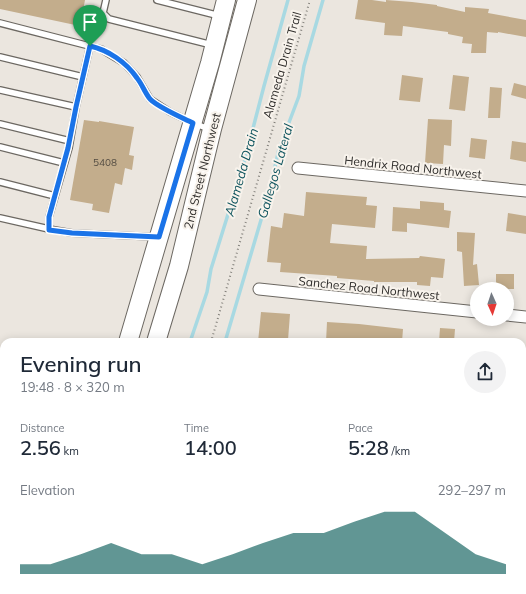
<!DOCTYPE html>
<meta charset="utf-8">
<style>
:root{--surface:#fff;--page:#f2f2f3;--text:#1f2937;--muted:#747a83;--accent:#1f6b67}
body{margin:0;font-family:Mulish,sans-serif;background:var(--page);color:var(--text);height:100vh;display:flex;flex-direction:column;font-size:15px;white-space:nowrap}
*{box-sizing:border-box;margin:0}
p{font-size:13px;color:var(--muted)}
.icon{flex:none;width:22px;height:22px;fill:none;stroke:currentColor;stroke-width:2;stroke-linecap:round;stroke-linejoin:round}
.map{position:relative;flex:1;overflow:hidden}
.sheet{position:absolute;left:0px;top:338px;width:526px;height:256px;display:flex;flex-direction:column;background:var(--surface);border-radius:12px 12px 0 0;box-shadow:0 2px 10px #0003}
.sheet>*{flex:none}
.needle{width:26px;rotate:177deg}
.fabs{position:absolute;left:470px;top:282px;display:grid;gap:8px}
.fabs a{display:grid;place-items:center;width:44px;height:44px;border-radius:50%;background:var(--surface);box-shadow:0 2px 10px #0003;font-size:20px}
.pin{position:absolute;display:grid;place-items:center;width:34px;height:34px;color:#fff;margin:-41px -17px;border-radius:50% 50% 50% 0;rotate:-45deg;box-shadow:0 0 4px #0007}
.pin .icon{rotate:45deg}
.round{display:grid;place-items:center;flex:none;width:42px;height:42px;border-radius:21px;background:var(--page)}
.summary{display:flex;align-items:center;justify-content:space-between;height:68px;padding:0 20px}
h1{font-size:22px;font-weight:600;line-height:30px}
.figures{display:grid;grid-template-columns:repeat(3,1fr);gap:6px;height:68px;padding:4px 20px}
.figures div{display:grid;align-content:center}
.figures b{font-size:20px;font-weight:600}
.figures small{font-size:11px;font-weight:400}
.figures p{font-size:11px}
.chart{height:112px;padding:8px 20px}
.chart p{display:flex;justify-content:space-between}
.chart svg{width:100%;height:72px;margin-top:4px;fill:var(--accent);opacity:.7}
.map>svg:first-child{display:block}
</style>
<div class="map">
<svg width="526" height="594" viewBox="0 0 526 594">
<rect width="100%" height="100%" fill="#ebe6df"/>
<rect fill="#e1d9cb" x="522" y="507" width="4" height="67"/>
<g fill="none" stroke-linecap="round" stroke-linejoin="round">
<g stroke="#a8d9e2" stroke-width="3.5">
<path d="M 190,342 L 207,292 L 211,269 L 244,163 L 264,86 L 288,0"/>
<path d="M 225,342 L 269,193 L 279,149 L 299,96 L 304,66 L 323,0"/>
<path d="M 117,594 L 118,590"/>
<path d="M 152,594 L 153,590"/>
</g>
</g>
<g fill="#c3ad8c">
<path d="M 0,0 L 85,0 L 80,26 L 0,9 Z"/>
<path d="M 358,0 L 372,0 L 386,2 L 386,0 L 412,2 L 437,5 L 437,6 L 465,12 L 465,7 L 489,9 L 488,13 L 526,20 L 526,37 L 498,32 L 498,33 L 487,32 L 486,53 L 471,53 L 472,44 L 462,43 L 463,37 L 448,34 L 448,32 L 403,26 L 402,36 L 384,35 L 385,23 L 355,19 Z"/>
<path d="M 402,75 L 423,78 L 420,102 L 399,100 Z"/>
<path d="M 453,75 L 469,77 L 465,111 L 449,109 Z"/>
<path d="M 514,83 L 526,86 L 526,99 L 511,95 Z"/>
<path d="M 490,87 L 502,88 L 500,118 L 488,118 Z"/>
<path d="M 428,119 L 452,120 L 451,146 L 444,145 L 443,164 L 425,163 Z"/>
<path d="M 84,120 L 99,122 L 99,121 L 134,127 L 129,155 L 134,156 L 132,170 L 125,168 L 122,185 L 115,183 L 109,213 L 92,210 L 93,204 L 70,200 Z"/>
<path d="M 471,138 L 487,140 L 485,159 L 469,157 Z"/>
<path d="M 512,141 L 526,143 L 526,162 L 510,159 Z"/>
<path d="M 306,192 L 367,197 L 366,205 L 377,206 L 375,228 L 332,224 L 330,243 L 367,246 L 366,259 L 419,258 L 420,256 L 445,259 L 443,278 L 431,277 L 430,286 L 417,285 L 417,282 L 374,282 L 374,281 L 337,278 L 337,276 L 280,272 L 281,263 L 267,262 L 271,226 L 282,228 L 284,213 L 304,216 Z"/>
<path d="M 420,201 L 444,203 L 444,210 L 451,211 L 449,228 L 407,223 L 407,232 L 392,231 L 393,207 L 420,209 Z"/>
<path d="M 508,213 L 526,216 L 526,234 L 506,231 Z"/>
<path d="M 457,232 L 475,233 L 473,265 L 477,264 L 479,285 L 464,286 L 462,252 L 457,251 Z"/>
<rect x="496" y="274" width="18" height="15"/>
<path d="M 261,312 L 290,314 L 288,340 L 277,339 L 277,342 L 258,342 Z"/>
<path d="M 327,322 L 359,324 L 403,329 L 402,342 L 380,342 L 350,338 L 349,342 L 326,342 Z"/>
<path d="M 440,328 L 455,329 L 454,342 L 439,342 Z"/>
</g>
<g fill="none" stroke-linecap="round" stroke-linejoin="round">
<g stroke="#6c6862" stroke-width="8">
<g id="lane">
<path d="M 106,0 L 103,13 L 109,19 L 212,45"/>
<path d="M 157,0 L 220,16"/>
<path d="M 0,23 L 101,49 L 124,63 L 137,77 L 150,99 L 170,112 L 193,123 L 209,129"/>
<path d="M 0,57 L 83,77"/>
<path d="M 0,90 L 76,107"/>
<path d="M 0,124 L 70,141"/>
<path d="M 0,147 L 64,163"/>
<path d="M 0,182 L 55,196"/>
<path d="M 0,218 L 49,229 L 72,233 L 157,237"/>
<path d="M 49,229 L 49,217 L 69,148 L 76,107 L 90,46"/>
<path d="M 0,539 L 4,505"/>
<path d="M 522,569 L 526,569"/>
<path d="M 24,594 L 25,590"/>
</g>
</g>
<g stroke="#6c6862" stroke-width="13">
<g id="street">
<path d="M 298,168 L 526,191"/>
<path d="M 259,289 L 477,312"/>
<path d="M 507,315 L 526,317"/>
</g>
</g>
<g stroke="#6c6862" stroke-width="20">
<g id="primary">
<path d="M 128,342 L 210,63 L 226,0"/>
<path d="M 156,342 L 179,266 L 212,129 L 247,0"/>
<path d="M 0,424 L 4,424"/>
<path d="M 0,456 L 4,456"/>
<path d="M 522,474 L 526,474"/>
<path d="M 522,495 L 526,495"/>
<path d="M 59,594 L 60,590"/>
<path d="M 87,594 L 88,590"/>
</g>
</g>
<g stroke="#83807b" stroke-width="2" stroke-dasharray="1 3" stroke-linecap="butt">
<path d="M 211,342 L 310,0"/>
<path d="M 140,594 L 142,590"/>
</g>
<use href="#lane" stroke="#fff" stroke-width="5.5"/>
<use href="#street" stroke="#fff" stroke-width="11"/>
<use href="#primary" stroke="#fff" stroke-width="18"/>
</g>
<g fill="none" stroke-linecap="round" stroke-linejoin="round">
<g stroke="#fff" stroke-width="8">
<path id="route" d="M 90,46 C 108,50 126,62 137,78 C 142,84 145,93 150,99 C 159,108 181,117 193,123 L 159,237 L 72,233 L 49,230 L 49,217 L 68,148 L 76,107 Z"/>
</g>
<use href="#route" stroke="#1a73e8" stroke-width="5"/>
</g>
<g text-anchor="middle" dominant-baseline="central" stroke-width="4" stroke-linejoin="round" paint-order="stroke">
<g font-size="10" fill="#534c42">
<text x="105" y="162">5408</text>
</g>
<g font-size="12" fill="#2e2c2a" stroke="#f8f3ec">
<text transform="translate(282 65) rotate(-74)">Alameda Drain Trail</text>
<text transform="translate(413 167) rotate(6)">Hendrix Road Northwest</text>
<text transform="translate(202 171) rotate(-76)">2nd Street Northwest</text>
<text transform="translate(369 288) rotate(6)">Sanchez Road Northwest</text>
</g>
<g font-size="13" font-style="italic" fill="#0b525c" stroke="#f8f3ec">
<text transform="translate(275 171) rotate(-74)">Gallegos Lateral</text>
<text transform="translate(241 172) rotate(-74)">Alameda Drain</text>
</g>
</g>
</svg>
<div class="fabs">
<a><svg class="needle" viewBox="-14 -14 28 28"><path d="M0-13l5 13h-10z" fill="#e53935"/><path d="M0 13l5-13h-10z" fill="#747a83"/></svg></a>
</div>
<div class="pin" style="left:90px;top:46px;background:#1e9e55"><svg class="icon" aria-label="arrive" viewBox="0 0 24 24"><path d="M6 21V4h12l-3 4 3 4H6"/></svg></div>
<section class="sheet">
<div class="summary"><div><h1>Evening run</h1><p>19:48 · 8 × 320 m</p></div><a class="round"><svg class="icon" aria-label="share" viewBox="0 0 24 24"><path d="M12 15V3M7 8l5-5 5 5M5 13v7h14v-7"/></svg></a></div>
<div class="figures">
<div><p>Distance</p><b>2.56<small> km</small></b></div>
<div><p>Time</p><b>14:00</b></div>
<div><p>Pace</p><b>5:28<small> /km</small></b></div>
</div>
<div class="chart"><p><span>Elevation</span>292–297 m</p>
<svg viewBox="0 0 160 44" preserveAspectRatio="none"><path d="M0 44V38L10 38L20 32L30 25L40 32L50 32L60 38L70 32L80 25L90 19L100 19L110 12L120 6L130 6L140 19L150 32L160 38V44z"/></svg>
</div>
</section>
</div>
